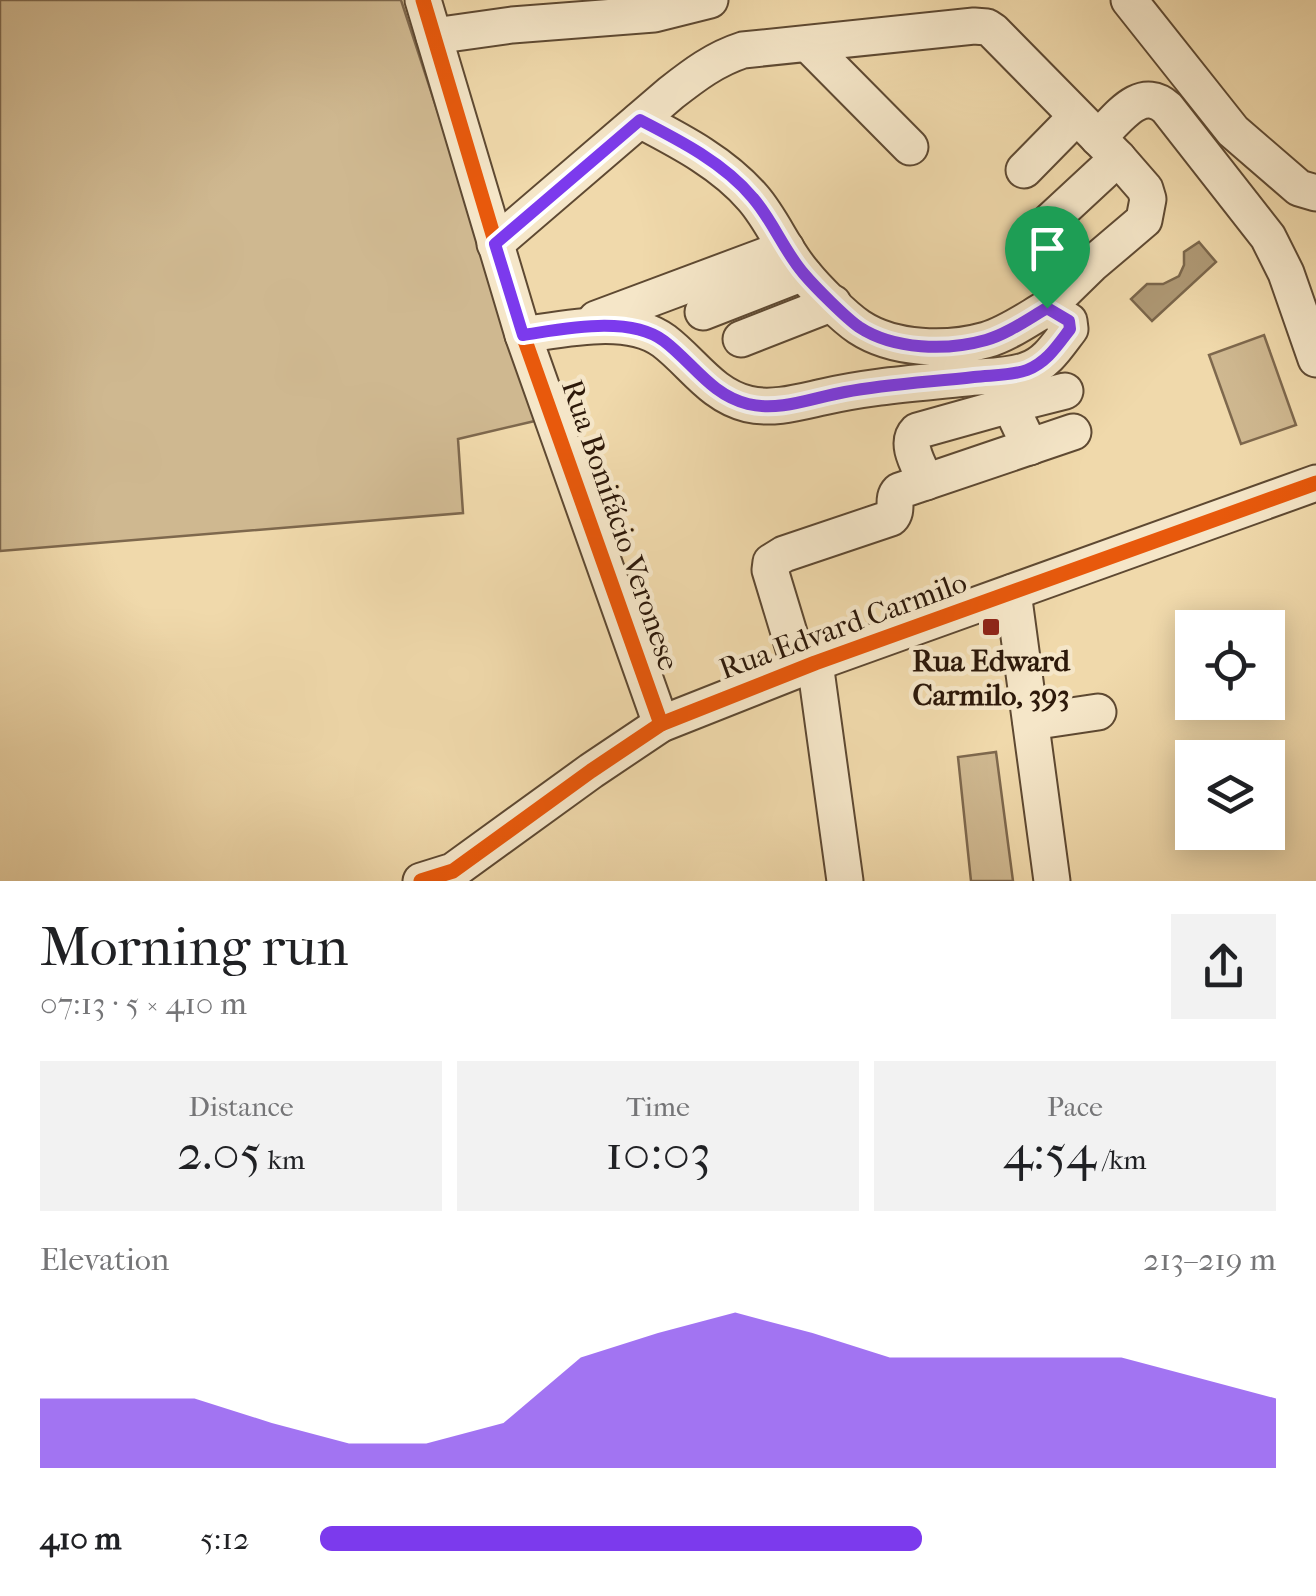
<!DOCTYPE html>
<meta charset="utf-8">
<style>
:root{--surface:#fff;--page:#f2f2f2;--text:#202124;--muted:#757577;--accent:#7c3aed}
body{margin:0;font-family:"IM FELL French Canon",serif;background:var(--page);color:var(--text);height:100vh;display:flex;flex-direction:column;font-size:38px;white-space:nowrap}
*{box-sizing:border-box;margin:0}
p{font-size:32px;color:var(--muted)}
.icon{flex:none;width:55px;height:55px;fill:none;stroke:currentColor;stroke-width:2;stroke-linecap:round;stroke-linejoin:round}
.map{position:relative;height:881px;overflow:hidden}
.sheet{display:flex;flex-direction:column;background:var(--surface);flex:1}
.sheet>*{flex:none}
.controls{position:absolute;left:1175px;top:610px;display:grid;gap:20px}
.controls a{display:grid;place-items:center;width:110px;height:110px;border-radius:0px;background:var(--surface);box-shadow:0 5px 25px #0003;font-size:50px}
.pin{position:absolute;display:grid;place-items:center;width:85px;height:85px;color:#fff;margin:-102px -42px;border-radius:50% 50% 50% 0;rotate:-45deg;box-shadow:0 0 10px #0007}
.pin .icon{rotate:45deg}
.round{display:grid;place-items:center;flex:none;width:105px;height:105px;border-radius:0px;background:var(--page)}
.headline{display:flex;align-items:center;justify-content:space-between;height:170px;padding:0 40px}
h1{font-size:55px;font-weight:600;line-height:75px}
.figures{display:grid;grid-template-columns:repeat(3,1fr);gap:15px;height:170px;padding:10px 40px}
.figures div{display:grid;align-content:center;border-radius:0px;background:var(--page);text-align:center}
.figures b{font-size:50px;font-weight:600}
.figures small{font-size:28px;font-weight:400}
.figures p{font-size:28px}
.chart{height:280px;padding:20px 40px}
.chart p{display:flex;justify-content:space-between}
.chart svg{width:100%;height:180px;margin-top:10px;fill:var(--accent);opacity:.7}
ul{padding:0 40px;list-style:none;font-size:32px}
li{display:grid;grid-template-columns:160px 120px 1fr;align-items:center;height:75px}
li i{height:25px;border-radius:12px;background:var(--accent)}
.map>svg:first-child{display:block}
</style>
<div class="map">
<svg width="1316" height="881" viewBox="0 0 1316 881">
<rect width="100%" height="100%" fill="#f0d9ab"/>
<filter id="stains"><feTurbulence type="fractalNoise" baseFrequency=".002" numOctaves="4"/><feColorMatrix values="0 0 0 0 .2 0 0 0 0 .09 0 0 0 0 .02 0 0 0 .5 -.17"/></filter>
<radialGradient id="worn" r=".72"><stop offset=".6" stop-color="#630" stop-opacity="0"/><stop offset="1" stop-color="#630" stop-opacity=".3"/></radialGradient>
<g fill="#cfb890" stroke="#7e684d" stroke-width="2.5">
<path d="M 0,0 L 401,0 L 539,420 L 458,439 L 463,513 L 0,551 Z"/>
<path d="M 1264,335 L 1296,425 L 1241,444 L 1209,355 Z"/>
<path d="M 996,752 L 1013,881 L 971,881 L 958,757 Z"/>
</g>
<path fill="#ae9874" stroke="#7a654a" stroke-width="2.5" d="M 1199,242 L 1216,262 L 1152,321 L 1131,299 L 1147,284 L 1163,284 L 1179,276 L 1184,265 L 1184,252 Z"/>
<g fill="none" stroke-linecap="round" stroke-linejoin="round">
<g stroke="#5e4932" stroke-width="39">
<g id="minor">
<path d="M 423,0 L 523,335 L 661,724"/>
<path d="M 1129,0 L 1233,131 L 1299,188 L 1316,193"/>
<path d="M 434,36 L 512,25 L 654,14 L 710,0"/>
<path d="M 808,44 L 910,147"/>
<path d="M 640,120 C 680,141 723,163 753,198 C 773,221 784,251 804,274 C 816,289 844,317 859,327 C 894,350 947,351 986,340 C 1007,334 1028,319 1047,308"/>
<path d="M 1098,138 C 1117,120 1140,84 1167,108 L 1268,237 L 1286,273 L 1316,359"/>
<path d="M 1024,170 L 1076,117"/>
<path d="M 1049,222 L 1118,158"/>
<path d="M 495,244 L 671,93 C 694,75 715,59 743,50 L 974,26 L 987,27 L 993,31 L 1118,158 L 1145,189 L 1148,199 L 1144,220 L 1091,265 L 1047,308 L 1069,321 L 1070,329 C 1057,346 1047,363 1027,370 C 1009,377 985,376 966,378 C 919,383 870,386 823,397 C 800,402 772,410 748,404 C 711,395 693,363 664,341 C 628,314 565,329 523,335"/>
<path d="M 703,312 L 803,273"/>
<path d="M 596,319 L 786,248"/>
<path d="M 741,339 L 833,303"/>
<path d="M 1010,405 L 1065,391"/>
<path d="M 926,482 C 920,467 904,444 917,431 L 1010,405 L 1030,447"/>
<path d="M 1013,592 L 1052,881"/>
<path d="M 815,663 L 845,881"/>
<path d="M 800,669 L 770,570 L 771,562 L 784,554 L 891,518 C 899,510 891,499 899,491 L 1073,432"/>
<path d="M 1031,722 L 1098,712"/>
<path d="M 421,881 L 453,871 L 591,771 L 661,724 L 815,663 L 1316,483"/>
</g>
</g>
<use href="#minor" stroke="#f5e6c8" stroke-width="35"/>
<g stroke="#f5e6c8" stroke-width="21">
<g id="cycleway">
<path d="M 423,0 L 523,335 L 661,724"/>
<path d="M 421,881 L 453,871 L 591,771 L 661,724 L 815,663 L 1316,483"/>
</g>
</g>
<use href="#cycleway" stroke="#e8590c" stroke-width="15"/>
</g>
<g fill="none" stroke-linecap="round" stroke-linejoin="round">
<g stroke="#fff" stroke-width="20">
<path id="route" d="M 640,120 C 679,140 724,163 753,198 C 773,221 784,251 804,274 C 815,287 846,318 859,327 C 894,350 947,351 986,340 C 1007,334 1028,319 1047,308 L 1069,321 L 1070,329 C 1057,346 1047,362 1027,370 C 1011,376 991,375 974,377 C 931,382 888,384 845,392 C 815,397 780,412 748,404 C 711,395 693,363 664,341 C 629,315 564,329 523,335 L 495,244 Z"/>
</g>
<use href="#route" stroke="#7c3aed" stroke-width="12"/>
</g>
<rect fill="#8f2418" stroke="#f5e6c8" stroke-width="4" x="981" y="617" width="20" height="20" rx="5"/>
<g text-anchor="middle" dominant-baseline="central" stroke-width="9" stroke-linejoin="round" paint-order="stroke">
<g font-size="30" fill="#2d190a" stroke="#f5e6c8">
<text transform="translate(620 525) rotate(71)">Rua Bonifácio Veronese</text>
<text transform="translate(843 626) rotate(-20)">Rua Edvard Carmilo</text>
</g>
<g font-size="30" font-weight="bold" fill="#2d190a" stroke="#f5e6c8">
<text x="991" y="661">Rua Edward<tspan x="991" dy="34">Carmilo, 393</tspan></text>
</g>
</g>
<rect width="100%" height="100%" filter="url(#stains)"/>
<rect width="100%" height="100%" fill="url(#worn)"/>
</svg>
<div class="controls">
<a><svg class="icon" aria-label="locate" viewBox="0 0 24 24"><circle cx="12" cy="12" r="6"/><path d="M12 2v4M12 18v4M2 12h4M18 12h4"/></svg></a>
<a><svg class="icon" aria-label="layers" viewBox="0 0 24 24"><path d="M12 4l9 5-9 5-9-5zM3 14l9 5 9-5"/></svg></a>
</div>
<div class="pin" style="left:1047px;top:308px;background:#1e9e55"><svg class="icon" aria-label="arrive" viewBox="0 0 24 24"><path d="M6 21V4h12l-3 4 3 4H6"/></svg></div>
</div>
<section class="sheet">
<div class="headline"><div><h1>Morning run</h1><p>07:13 · 5 × 410 m</p></div><a class="round"><svg class="icon" aria-label="share" viewBox="0 0 24 24"><path d="M12 15V3M7 8l5-5 5 5M5 13v7h14v-7"/></svg></a></div>
<div class="figures">
<div><p>Distance</p><b>2.05<small> km</small></b></div>
<div><p>Time</p><b>10:03</b></div>
<div><p>Pace</p><b>4:54<small> /km</small></b></div>
</div>
<div class="chart"><p><span>Elevation</span>213–219 m</p>
<svg viewBox="0 0 160 44" preserveAspectRatio="none"><path d="M0 44V27L10 27L20 27L30 33L40 38L50 38L60 33L70 17L80 11L90 6L100 11L110 17L120 17L130 17L140 17L150 22L160 27V44z"/></svg>
</div>
<ul>
<li><b>410 m</b>5:12<i style="width:63%"></i></li>
</ul>
</section>
